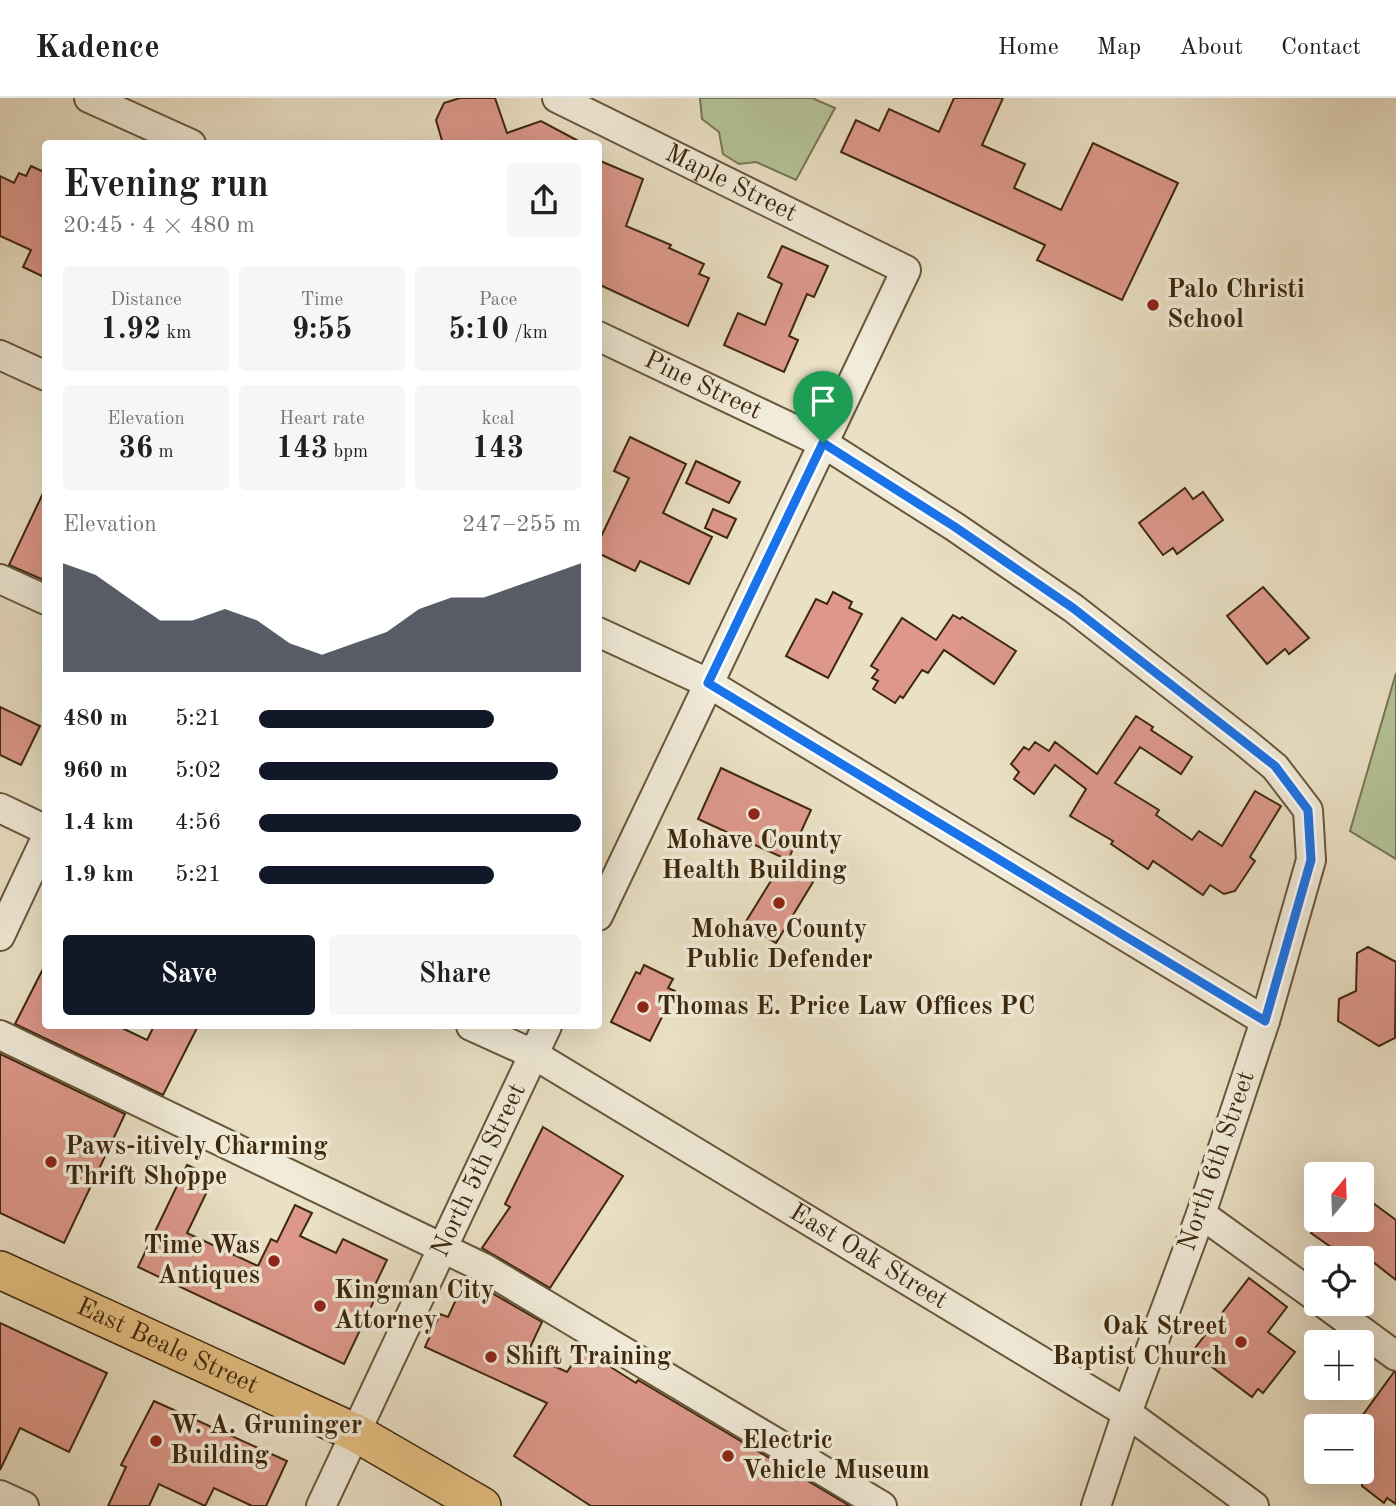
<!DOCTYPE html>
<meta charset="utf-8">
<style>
:root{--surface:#fff;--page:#f6f6f6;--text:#202124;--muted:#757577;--line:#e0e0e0;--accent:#111827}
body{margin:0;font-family:"Old Standard TT",serif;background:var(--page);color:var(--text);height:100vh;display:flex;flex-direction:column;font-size:26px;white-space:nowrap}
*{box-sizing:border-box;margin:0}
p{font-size:23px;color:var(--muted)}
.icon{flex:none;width:38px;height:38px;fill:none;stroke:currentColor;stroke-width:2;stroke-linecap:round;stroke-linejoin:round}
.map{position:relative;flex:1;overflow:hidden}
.panel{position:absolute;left:42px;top:42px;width:560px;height:889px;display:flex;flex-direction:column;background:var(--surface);border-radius:7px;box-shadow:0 7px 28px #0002}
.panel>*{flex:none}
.needle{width:46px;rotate:19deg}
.fabs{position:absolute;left:1304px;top:1064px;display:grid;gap:14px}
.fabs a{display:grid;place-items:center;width:70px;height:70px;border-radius:7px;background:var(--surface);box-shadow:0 7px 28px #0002;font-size:35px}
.pin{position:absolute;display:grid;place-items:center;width:60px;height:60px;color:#fff;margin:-72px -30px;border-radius:50% 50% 50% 0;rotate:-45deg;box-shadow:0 0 7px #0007}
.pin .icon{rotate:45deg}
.round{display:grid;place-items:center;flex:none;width:74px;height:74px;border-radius:7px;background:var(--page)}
.summary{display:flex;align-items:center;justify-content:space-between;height:119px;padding:0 21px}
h1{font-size:38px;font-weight:700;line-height:52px}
.metrics{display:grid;grid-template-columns:repeat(3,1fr);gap:10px;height:119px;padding:7px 21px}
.metrics div{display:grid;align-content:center;border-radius:7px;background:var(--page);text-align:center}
.metrics b{font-size:30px;font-weight:700}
.metrics small{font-size:19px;font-weight:400}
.metrics p{font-size:19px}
.chart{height:196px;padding:14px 21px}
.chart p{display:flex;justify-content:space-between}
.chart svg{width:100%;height:126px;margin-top:7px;fill:var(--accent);opacity:.7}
.cta{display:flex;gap:14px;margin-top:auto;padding:14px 21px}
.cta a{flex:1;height:80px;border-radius:7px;background:var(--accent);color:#fff;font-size:28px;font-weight:700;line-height:80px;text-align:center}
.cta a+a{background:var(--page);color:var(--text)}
ul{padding:0 21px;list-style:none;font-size:23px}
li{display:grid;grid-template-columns:112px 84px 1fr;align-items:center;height:52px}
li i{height:18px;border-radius:9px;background:var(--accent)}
header{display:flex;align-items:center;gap:42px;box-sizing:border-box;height:98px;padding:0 35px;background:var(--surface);border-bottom:2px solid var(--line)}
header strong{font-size:33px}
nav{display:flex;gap:38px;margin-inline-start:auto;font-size:24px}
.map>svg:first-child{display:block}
</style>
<header>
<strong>Kadence</strong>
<nav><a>Home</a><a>Map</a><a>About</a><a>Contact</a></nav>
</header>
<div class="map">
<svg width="1396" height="1408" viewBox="0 0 1396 1408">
<rect width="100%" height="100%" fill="#eae0c5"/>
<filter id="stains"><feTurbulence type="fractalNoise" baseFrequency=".00286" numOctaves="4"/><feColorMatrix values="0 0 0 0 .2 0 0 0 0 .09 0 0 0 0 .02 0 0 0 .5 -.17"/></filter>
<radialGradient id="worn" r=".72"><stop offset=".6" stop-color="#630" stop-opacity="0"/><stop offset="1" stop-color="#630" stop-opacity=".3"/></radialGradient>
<g fill="#b4c397" stroke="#787652" stroke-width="2">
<path d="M 700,0 L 812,0 L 835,10 L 796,82 L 756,64 L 739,66 L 723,56 L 719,34 L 702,21 Z"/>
<path d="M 1396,575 L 1396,761 L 1350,733 Z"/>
</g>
<g fill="#dd988b" stroke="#3d280c" stroke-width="2">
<path d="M 460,0 L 495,0 L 507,35 L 541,23 L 584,46 L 443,46 L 436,22 L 444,5 Z"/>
<path d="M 954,0 L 1003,0 L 982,47 L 1025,66 L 1014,90 L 1061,112 L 1093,45 L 1178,85 L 1122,202 L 1037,162 L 1045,147 L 841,54 L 856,22 L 879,33 L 889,11 L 939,34 Z"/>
<path d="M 598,62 L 643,81 L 626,128 L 671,147 L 669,150 L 704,166 L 699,176 L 709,180 L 688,228 L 598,186 Z"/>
<path d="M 31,68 L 46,75 L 46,180 L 23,169 L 31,152 L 0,138 L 0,78 L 14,85 L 19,75 L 26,78 Z"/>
<path d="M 782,148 L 828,168 L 814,199 L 807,196 L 789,238 L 798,242 L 784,274 L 724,247 L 738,215 L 765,227 L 782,186 L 768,179 Z"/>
<path d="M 630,339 L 686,366 L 663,415 L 712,439 L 689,486 L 640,463 L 635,473 L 598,455 L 598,445 L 629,380 L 614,373 Z"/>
<path d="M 696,363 L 740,384 L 729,405 L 686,385 Z"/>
<path d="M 46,389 L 46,483 L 9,467 Z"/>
<path d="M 1185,390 L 1193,401 L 1203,394 L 1223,422 L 1177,456 L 1173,450 L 1163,457 L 1139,425 Z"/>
<path d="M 713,411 L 736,421 L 727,440 L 705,430 Z"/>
<path d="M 1263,489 L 1309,540 L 1289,556 L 1285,551 L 1267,566 L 1227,518 Z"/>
<path d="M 833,494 L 852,504 L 849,510 L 862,516 L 828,580 L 786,558 L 816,501 L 827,506 Z"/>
<path d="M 953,517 L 960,521 L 962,519 L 1016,553 L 994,586 L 944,552 L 928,575 L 922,572 L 903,600 L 900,598 L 895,605 L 873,591 L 878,583 L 872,580 L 878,572 L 871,568 L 902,520 L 936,542 Z"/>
<path d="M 0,609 L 40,628 L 21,667 L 0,657 Z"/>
<path d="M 1136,618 L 1153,629 L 1151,632 L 1192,659 L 1181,676 L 1140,649 L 1115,685 L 1159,712 L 1156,717 L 1192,742 L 1199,733 L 1222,748 L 1255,693 L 1281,708 L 1250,759 L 1255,763 L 1235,793 L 1224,796 L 1210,787 L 1203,797 L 1153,763 L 1148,771 L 1111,746 L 1113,743 L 1070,718 L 1086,691 L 1055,667 L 1034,696 L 1014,681 L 1019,674 L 1011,666 L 1024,649 L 1029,652 L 1035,644 L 1049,653 L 1055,644 L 1097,676 Z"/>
<path d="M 721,670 L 811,712 L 788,762 L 698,721 Z"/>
<path d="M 782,765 L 813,784 L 776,845 L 745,825 Z"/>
<path d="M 1368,849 L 1396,864 L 1395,940 L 1379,948 L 1338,923 L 1339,901 L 1356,893 L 1357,855 Z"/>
<path d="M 46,865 L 46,928 L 118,928 L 147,942 L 154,928 L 198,928 L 163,997 L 15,926 Z"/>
<path d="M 644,867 L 673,881 L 668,890 L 675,893 L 650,943 L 611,924 L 636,874 L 640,876 Z"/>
<path d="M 0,956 L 125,1016 L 64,1145 L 0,1115 Z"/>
<path d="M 543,1029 L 623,1078 L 550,1190 L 482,1150 L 510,1109 L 505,1106 Z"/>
<path d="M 187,1067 L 214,1079 L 187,1135 L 258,1168 L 271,1141 L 277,1144 L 295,1107 L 312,1115 L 300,1138 L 336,1155 L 343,1141 L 387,1162 L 375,1187 L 380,1190 L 344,1266 L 138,1169 Z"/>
<path d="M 1362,1097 L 1396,1122 L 1396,1182 L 1373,1164 L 1370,1168 L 1346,1149 L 1341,1156 L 1311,1135 L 1321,1122 L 1362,1122 Z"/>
<path d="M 466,1180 L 542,1224 L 527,1256 L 567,1274 L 582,1251 L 636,1285 L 638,1282 L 850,1408 L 591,1408 L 514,1358 L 547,1305 L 425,1249 L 440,1216 L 448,1219 Z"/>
<path d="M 1249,1180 L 1287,1209 L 1268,1234 L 1295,1254 L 1263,1295 L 1258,1291 L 1252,1299 L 1192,1254 Z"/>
<path d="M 0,1225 L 107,1275 L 69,1354 L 20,1330 L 0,1372 Z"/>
<path d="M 1394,1274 L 1396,1274 L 1396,1406 L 1387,1400 L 1384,1405 L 1362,1388 L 1362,1318 Z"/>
<path d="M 154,1303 L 287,1363 L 266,1408 L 252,1408 L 214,1390 L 205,1408 L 159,1386 L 149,1408 L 108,1408 L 126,1369 L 121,1367 Z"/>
</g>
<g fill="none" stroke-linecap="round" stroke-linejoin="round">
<g stroke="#68563a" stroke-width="32">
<g id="minor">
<path d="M 89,0 L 191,46"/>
<path id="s1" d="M 557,0 L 906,172 L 598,818"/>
<path id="s2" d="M 598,238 L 823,345 L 955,429 L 1073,510 L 1246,645 L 1275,669 L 1308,712 L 1311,762 L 1265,923 L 1201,1116 L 1127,1315 L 1096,1408"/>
<path d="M 0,257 L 46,278"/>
<path d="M 0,481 L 46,502"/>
<path d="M 598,534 L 708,585 L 1265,923"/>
<path d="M 0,710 L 46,732"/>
<path d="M 0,838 L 46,740"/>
<path id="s3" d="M 471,928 L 533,956 L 1127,1315 L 1254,1408"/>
<path d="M 0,937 L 484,1170 L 882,1408"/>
<path d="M 1201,1116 L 1316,1199"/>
<path d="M 1325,1206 L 1396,1258"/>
<path d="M 0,1397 L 24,1408"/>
<path id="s4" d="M 321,1408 L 547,928"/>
</g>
</g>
<g stroke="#3d280c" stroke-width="40">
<g id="major">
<path id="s5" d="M 0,1172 L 356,1335 L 482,1408"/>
</g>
</g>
<use href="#minor" stroke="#f1ebd9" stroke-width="28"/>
<use href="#major" stroke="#e5c082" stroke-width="37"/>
</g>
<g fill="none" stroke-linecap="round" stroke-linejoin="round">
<g stroke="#fff" stroke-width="14">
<path id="route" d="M 823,345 L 955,429 L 1073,510 L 1275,668 L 1308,712 L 1311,762 L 1265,923 L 708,585 Z"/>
</g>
<use href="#route" stroke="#1a73e8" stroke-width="9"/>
</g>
<g fill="#8f2418" stroke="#f1ebd9" stroke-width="2.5">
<circle cx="1153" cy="207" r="7"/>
<circle cx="754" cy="716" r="7"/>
<circle cx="779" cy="805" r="7"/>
<circle cx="643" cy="909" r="7"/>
<circle cx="51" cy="1064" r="7"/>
<circle cx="274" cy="1163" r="7"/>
<circle cx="320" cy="1208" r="7"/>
<circle cx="1241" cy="1244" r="7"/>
<circle cx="491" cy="1259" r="7"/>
<circle cx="156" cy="1343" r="7"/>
<circle cx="728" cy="1358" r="7"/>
</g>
<g text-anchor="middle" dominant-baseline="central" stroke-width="7" stroke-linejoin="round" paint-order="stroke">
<g font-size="26" fill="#3d280c" stroke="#f1ebd9">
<text stroke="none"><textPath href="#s1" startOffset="194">Maple Street</textPath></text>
<text stroke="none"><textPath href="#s2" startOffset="116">Pine Street</textPath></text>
<text transform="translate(1217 1063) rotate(-71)">North 6th Street</text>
<text stroke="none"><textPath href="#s4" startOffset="371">North 5th Street</textPath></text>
<text stroke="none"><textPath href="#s3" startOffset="460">East Oak Street</textPath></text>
<text stroke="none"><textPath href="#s5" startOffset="184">East Beale Street</textPath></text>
</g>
<g font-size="26" font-weight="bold" fill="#3d280c" stroke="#f1ebd9" text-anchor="start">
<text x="1167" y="192">Palo Christi<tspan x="1167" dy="30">School</tspan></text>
<text x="754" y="743" text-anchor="middle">Mohave County<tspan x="754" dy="30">Health Building</tspan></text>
<text x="779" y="832" text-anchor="middle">Mohave County<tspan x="779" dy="30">Public Defender</tspan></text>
<text x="657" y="909">Thomas E. Price Law Offices PC</text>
<text x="65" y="1049">Paws-itively Charming<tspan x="65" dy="30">Thrift Shoppe</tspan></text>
<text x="260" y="1148" text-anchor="end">Time Was<tspan x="260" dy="30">Antiques</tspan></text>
<text x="334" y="1193">Kingman City<tspan x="334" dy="30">Attorney</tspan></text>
<text x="1227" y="1229" text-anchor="end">Oak Street<tspan x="1227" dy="30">Baptist Church</tspan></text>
<text x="505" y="1259">Shift Training</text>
<text x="170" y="1328">W. A. Gruninger<tspan x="170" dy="30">Building</tspan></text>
<text x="742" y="1343">Electric<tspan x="742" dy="30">Vehicle Museum</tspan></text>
</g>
</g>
<rect width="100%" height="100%" filter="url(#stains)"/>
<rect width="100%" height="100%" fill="url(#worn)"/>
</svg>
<div class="fabs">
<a><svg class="needle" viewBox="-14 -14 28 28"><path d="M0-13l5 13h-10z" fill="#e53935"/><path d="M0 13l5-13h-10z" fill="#757577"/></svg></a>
<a><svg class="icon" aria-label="locate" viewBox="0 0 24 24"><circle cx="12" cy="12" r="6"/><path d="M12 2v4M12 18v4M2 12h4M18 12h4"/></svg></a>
<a>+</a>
<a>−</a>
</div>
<div class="pin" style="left:823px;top:345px;background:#1e9e55"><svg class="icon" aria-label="arrive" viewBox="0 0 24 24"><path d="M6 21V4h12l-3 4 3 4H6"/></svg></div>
<section class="panel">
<div class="summary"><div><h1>Evening run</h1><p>20:45 · 4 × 480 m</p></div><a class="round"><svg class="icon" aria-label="share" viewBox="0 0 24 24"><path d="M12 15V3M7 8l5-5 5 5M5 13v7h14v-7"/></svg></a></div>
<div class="metrics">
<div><p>Distance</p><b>1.92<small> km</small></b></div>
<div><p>Time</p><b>9:55</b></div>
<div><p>Pace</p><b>5:10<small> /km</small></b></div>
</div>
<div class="metrics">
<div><p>Elevation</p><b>36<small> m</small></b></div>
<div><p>Heart rate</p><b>143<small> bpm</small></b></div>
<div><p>kcal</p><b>143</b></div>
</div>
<div class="chart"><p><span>Elevation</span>247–255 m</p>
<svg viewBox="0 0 160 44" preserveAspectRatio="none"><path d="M0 44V6L10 10L20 18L30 26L40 26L50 22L60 26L70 34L80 38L90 34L100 30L110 22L120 18L130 18L140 14L150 10L160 6V44z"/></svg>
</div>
<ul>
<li><b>480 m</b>5:21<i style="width:73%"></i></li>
<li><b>960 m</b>5:02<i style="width:93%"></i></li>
<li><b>1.4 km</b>4:56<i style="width:100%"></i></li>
<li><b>1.9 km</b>5:21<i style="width:73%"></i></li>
</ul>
<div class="cta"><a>Save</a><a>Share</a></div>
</section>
</div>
